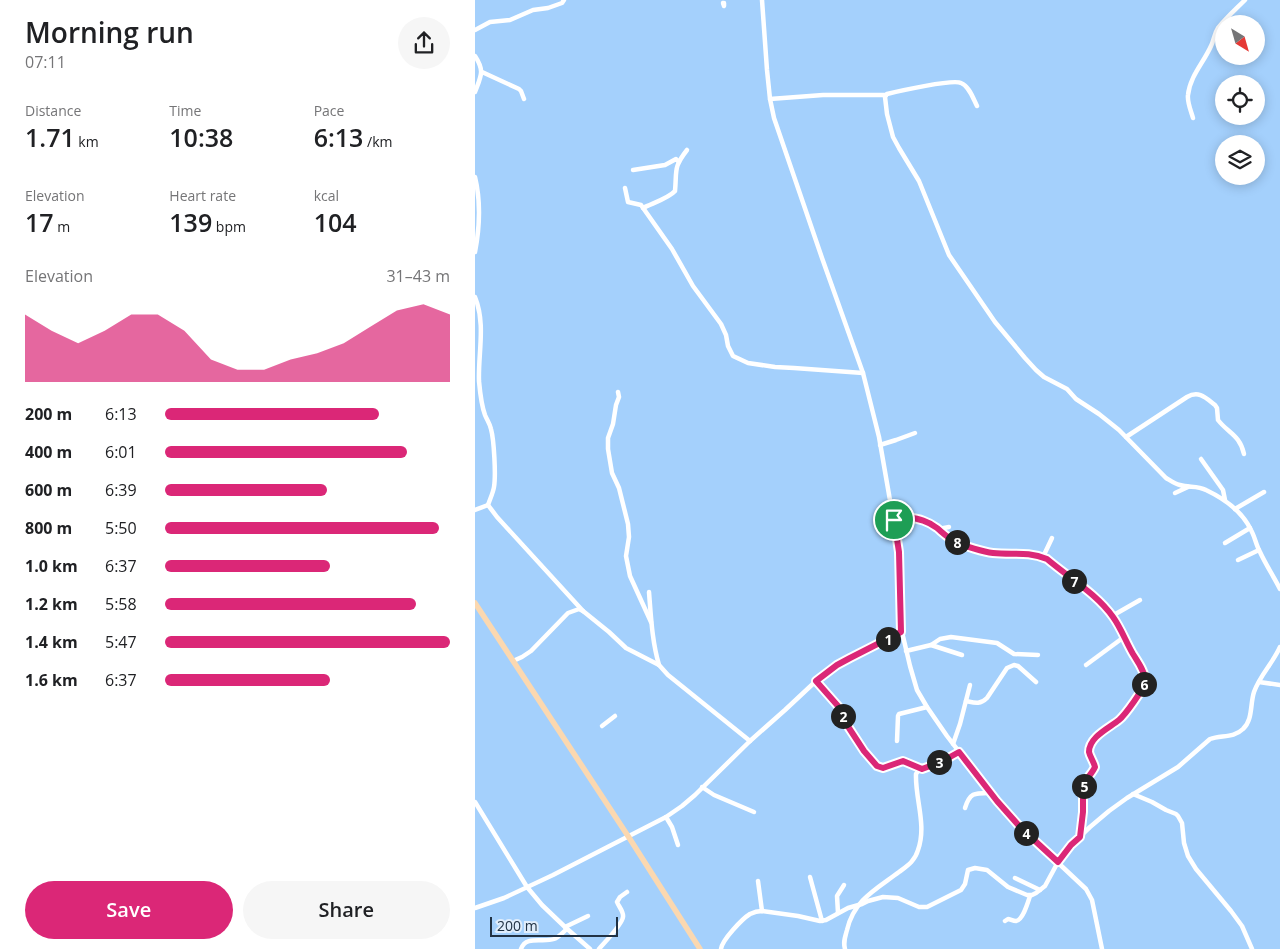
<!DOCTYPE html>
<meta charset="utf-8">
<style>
:root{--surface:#fff;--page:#f6f6f6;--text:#202124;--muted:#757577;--accent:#db2777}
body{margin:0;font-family:"Open Sans",sans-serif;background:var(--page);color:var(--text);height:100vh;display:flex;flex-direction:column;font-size:19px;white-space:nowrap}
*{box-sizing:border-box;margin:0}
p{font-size:16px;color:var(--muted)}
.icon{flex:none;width:28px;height:28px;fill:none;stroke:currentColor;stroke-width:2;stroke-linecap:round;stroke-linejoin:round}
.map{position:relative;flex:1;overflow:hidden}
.panel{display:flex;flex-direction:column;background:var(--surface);width:475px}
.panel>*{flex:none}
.needle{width:32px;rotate:143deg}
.buttons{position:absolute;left:740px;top:15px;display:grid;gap:10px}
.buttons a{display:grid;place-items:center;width:50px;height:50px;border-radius:50%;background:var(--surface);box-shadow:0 2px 12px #0003;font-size:25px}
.scale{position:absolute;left:15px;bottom:12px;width:128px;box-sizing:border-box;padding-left:5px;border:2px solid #213244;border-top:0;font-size:14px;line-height:18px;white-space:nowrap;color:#213244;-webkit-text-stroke:4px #e0edfb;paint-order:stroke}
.pin{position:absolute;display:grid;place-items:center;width:42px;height:42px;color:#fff;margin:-21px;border:2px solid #fff;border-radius:50%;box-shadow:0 1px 5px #0007}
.km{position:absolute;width:25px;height:25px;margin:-12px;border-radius:50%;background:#222;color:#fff;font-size:14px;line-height:25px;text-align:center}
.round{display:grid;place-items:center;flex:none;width:52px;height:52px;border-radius:26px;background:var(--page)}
.headline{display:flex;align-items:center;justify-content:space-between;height:85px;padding:0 25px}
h1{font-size:28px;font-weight:600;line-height:38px}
.stats{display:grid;grid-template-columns:repeat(3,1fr);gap:8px;height:85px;padding:5px 25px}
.stats div{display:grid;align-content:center}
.stats b{font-size:25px;font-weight:600}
.stats small{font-size:14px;font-weight:400}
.stats p{font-size:14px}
.chart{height:140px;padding:10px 25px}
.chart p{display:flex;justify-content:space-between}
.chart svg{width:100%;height:90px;margin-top:5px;fill:var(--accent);opacity:.7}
.cta{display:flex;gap:10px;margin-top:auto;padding:10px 25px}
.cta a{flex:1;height:58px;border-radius:30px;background:var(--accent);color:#fff;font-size:20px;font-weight:600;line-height:58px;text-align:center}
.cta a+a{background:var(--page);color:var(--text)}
ul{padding:0 25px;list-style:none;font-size:16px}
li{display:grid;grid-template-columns:80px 60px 1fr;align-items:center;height:38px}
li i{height:12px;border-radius:6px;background:var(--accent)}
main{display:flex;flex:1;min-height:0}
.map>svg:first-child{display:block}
</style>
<main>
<section class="panel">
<div class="headline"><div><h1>Morning run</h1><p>07:11</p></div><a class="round"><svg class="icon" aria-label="share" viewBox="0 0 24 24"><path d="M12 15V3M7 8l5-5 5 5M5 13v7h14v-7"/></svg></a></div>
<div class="stats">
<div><p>Distance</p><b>1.71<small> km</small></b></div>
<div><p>Time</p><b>10:38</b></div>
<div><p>Pace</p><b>6:13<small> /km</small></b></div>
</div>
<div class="stats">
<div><p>Elevation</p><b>17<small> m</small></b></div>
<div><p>Heart rate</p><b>139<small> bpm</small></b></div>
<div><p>kcal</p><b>104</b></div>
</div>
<div class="chart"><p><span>Elevation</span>31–43 m</p>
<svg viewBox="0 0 160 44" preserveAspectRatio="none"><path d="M0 44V11L10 19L20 25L30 19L40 11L50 11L60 19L70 33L80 38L90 38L100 33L110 30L120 25L130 17L140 9L150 6L160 11V44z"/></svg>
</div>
<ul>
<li><b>200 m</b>6:13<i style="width:75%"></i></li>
<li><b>400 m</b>6:01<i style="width:85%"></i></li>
<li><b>600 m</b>6:39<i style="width:57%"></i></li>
<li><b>800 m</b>5:50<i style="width:96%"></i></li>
<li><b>1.0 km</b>6:37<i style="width:58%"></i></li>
<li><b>1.2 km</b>5:58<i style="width:88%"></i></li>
<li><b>1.4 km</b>5:47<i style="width:100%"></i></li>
<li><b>1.6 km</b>6:37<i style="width:58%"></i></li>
</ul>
<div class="cta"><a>Save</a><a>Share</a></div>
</section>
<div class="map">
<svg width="805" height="949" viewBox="0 0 805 949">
<rect width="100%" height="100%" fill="#a4d0fc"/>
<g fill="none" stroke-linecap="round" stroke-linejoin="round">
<g stroke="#fff" stroke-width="4.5">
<path d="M 287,0 L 292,70 L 295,99 L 299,118 L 347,258 L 388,373 L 404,437 L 424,552 L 427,632 L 435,666 L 442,690 L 452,707 L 472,736 L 522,801 L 546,828 L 611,889 L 617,900 L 627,949"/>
<path d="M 248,3 L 249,6 L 249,3"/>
<path d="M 0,30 L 15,22 L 35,20 L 58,10 L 73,8 L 87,3 L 89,0"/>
<path d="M 0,56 C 10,71 6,76 0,92"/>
<path d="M 7,72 L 44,89 L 46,91 L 49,99"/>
<path d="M 295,99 L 348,95 L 411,95"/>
<path d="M 502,106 C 498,98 494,86 486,83 C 478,79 424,91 412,94 L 410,97 L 412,114 L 418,137 L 424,148 L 444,181 L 474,255 L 520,322 L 550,358 L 561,370 L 569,377 L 592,389 L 601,399 L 624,414 L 644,430 L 691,478 C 696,481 700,484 705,485 C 714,488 722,485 731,490 C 750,499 767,511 776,530 C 780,537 781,545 785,552 C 791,565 799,577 805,589"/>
<path d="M 718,118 C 716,111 712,102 713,95 C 715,76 729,62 736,46 C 739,40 739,34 743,28 C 751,18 761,9 770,0"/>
<path d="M 158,170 L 190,165 L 201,159 L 204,162"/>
<path d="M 0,177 C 6,202 5,226 0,252"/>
<path d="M 150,188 L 153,202 L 166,205 L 197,249 L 218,286 L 246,324 L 251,335 L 253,346 L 258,356 L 273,363 L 300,367 L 319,368 L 388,373"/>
<path d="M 168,208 C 178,203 194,198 200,191 C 202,170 198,168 212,150"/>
<path d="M 0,297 C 11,324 3,353 4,381 C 5,392 6,404 10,415 C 12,420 15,424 16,429 C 19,440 21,475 19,487 C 18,493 15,499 13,505 L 22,517 L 108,611"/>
<path d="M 143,392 L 144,397 L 141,405 L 138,424 L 133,438 L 133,449 L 137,473 L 144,488 L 153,524 L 154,537 L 151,556 L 155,576 L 176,622"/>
<path d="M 651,437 L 712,397 C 724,390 731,398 740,405 L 742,408 L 743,420 C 753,433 765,435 769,454"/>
<path d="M 405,445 L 421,440 L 440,433"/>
<path d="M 726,459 L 748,490 L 750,500"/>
<path d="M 700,493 L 713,487"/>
<path d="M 760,509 L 789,492"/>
<path d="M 0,510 L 13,505"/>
<path d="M 419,520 L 433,517 L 450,521 L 460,526 L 479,541 L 517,553 L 545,553 L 565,556 L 572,559 C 593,577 620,593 637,615 C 645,627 651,641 658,653 C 663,662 672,674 669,685 C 663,694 658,704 652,712 C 642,725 615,734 614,752 C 614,757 619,762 620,767 C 617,774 610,779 609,787 L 605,836"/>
<path d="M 464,529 L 474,527"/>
<path d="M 750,543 L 775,528"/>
<path d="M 568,557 L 577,538"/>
<path d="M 763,560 L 784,550"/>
<path d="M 174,592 C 176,617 177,641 184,665"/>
<path d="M 637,616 L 665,600"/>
<path d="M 456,645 L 487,655"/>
<path d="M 431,651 L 456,645 L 465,639 L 476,637 L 522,643 L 539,654 L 563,655"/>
<path d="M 38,661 L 47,657 L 56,651 L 93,613 L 104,609 L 108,611 L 134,632 L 151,648 L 184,665 L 193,675 L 275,741"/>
<path d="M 611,665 L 649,637"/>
<path d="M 341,681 L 363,706 L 374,728 L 389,751 L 402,765 L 408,768 L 428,761 L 447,769"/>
<path d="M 784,682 L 805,685"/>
<path d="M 491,701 C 500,703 505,705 512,698 L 532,668 L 539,665 L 543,666 L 561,682"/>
<path d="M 127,726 L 140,716"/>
<path d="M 422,741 L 423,716 L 424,714 L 452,707"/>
<path d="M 478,744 L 485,724 L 495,685"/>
<path d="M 227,787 L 239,795 L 279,812"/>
<path d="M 658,794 L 677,802 L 691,810 L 701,814 L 703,816 L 707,823 L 709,843 L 713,856 L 721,869 L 756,911 L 767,926 L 777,949"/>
<path d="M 0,802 L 52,887 L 67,905 L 90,927 L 115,949"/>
<path d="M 490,808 C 495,792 500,793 516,793"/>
<path d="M 191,817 L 197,827 L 203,845"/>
<path d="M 335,877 L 347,921"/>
<path d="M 540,878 L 565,890"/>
<path d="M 283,881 L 287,911"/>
<path d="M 0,908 L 29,898 L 78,875 L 191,817 L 207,806 L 220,795 L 275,741 L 310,710 L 341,681 L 362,665 L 427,632"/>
<path d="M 363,913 L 362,896 L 369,885"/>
<path d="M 530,921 L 533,919 C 535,919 538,921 541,921 C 548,920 553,902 555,896"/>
<path d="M 90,927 L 113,916"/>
<path d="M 46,949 C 51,935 68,943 79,939 C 84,937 88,932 92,929"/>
<path d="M 124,949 C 129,943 147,925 148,917 C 149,912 144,907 142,902 L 145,897 L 152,892"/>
<path d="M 246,949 C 247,940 267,919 275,914 C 279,912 282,911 287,911 L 323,916 L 345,921 L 351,920 L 373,908 L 387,904 L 393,901 L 408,897 L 423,898 L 444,907 L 452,907 L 486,890 L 490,884 L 493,870 L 500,868 L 512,870 L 533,887 L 552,895 L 557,895 L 561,893 L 570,886 L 583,862 L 589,854 L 596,845 L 615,827 L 634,811 L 652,798 L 703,767 L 735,739 C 746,735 759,738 768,729 C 778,720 775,704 779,692 C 785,675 798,663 805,647"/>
<path d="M 370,949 C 368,942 370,937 372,930 C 379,900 400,890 424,872 C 432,866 440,861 443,850 C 452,825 440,799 441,774 L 443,771 L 466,762 L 484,752"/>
</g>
<path stroke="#fbd8b0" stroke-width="5.5" d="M 0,603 L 153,836 L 225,949"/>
</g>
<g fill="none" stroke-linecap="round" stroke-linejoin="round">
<g stroke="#fff" stroke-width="10">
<path id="route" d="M 433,517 C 444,519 453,521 462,528 C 468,533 474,539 481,542 C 489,546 509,552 518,553 C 538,555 552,551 572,559 C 593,577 622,594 638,617 C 646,628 651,642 658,654 C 663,662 671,673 670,682 C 669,689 650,715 644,720 C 634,728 614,737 614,752 C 615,757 619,762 620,767 C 617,774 610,779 608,787 L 608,812 L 605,837 L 596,845 L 583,862 L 546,828 L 522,801 L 484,752 L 466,762 L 447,769 L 428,761 L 408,768 L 402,766 L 389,751 L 374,728 L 363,706 L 341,681 L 362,665 L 375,658 L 426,632 L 424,552 L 419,520 Z"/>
</g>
<use href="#route" stroke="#db2777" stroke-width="6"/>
</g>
</svg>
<div class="buttons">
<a><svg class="needle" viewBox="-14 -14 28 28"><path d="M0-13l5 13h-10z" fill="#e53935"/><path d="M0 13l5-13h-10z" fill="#757577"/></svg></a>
<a><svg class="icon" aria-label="locate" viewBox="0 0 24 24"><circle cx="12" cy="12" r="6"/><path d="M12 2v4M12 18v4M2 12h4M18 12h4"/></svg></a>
<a><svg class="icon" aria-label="layers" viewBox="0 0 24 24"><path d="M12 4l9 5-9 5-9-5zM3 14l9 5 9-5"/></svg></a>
</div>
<div class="scale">200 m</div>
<div class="pin" style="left:419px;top:520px;background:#1e9e55"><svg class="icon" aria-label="arrive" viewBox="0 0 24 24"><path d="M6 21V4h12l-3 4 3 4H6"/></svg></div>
<b class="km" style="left:413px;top:639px">1</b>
<b class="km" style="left:368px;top:716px">2</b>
<b class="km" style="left:464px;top:762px">3</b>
<b class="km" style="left:551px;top:833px">4</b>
<b class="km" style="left:609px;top:786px">5</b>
<b class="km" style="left:669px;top:684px">6</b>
<b class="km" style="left:599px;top:581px">7</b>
<b class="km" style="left:482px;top:542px">8</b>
</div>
</main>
